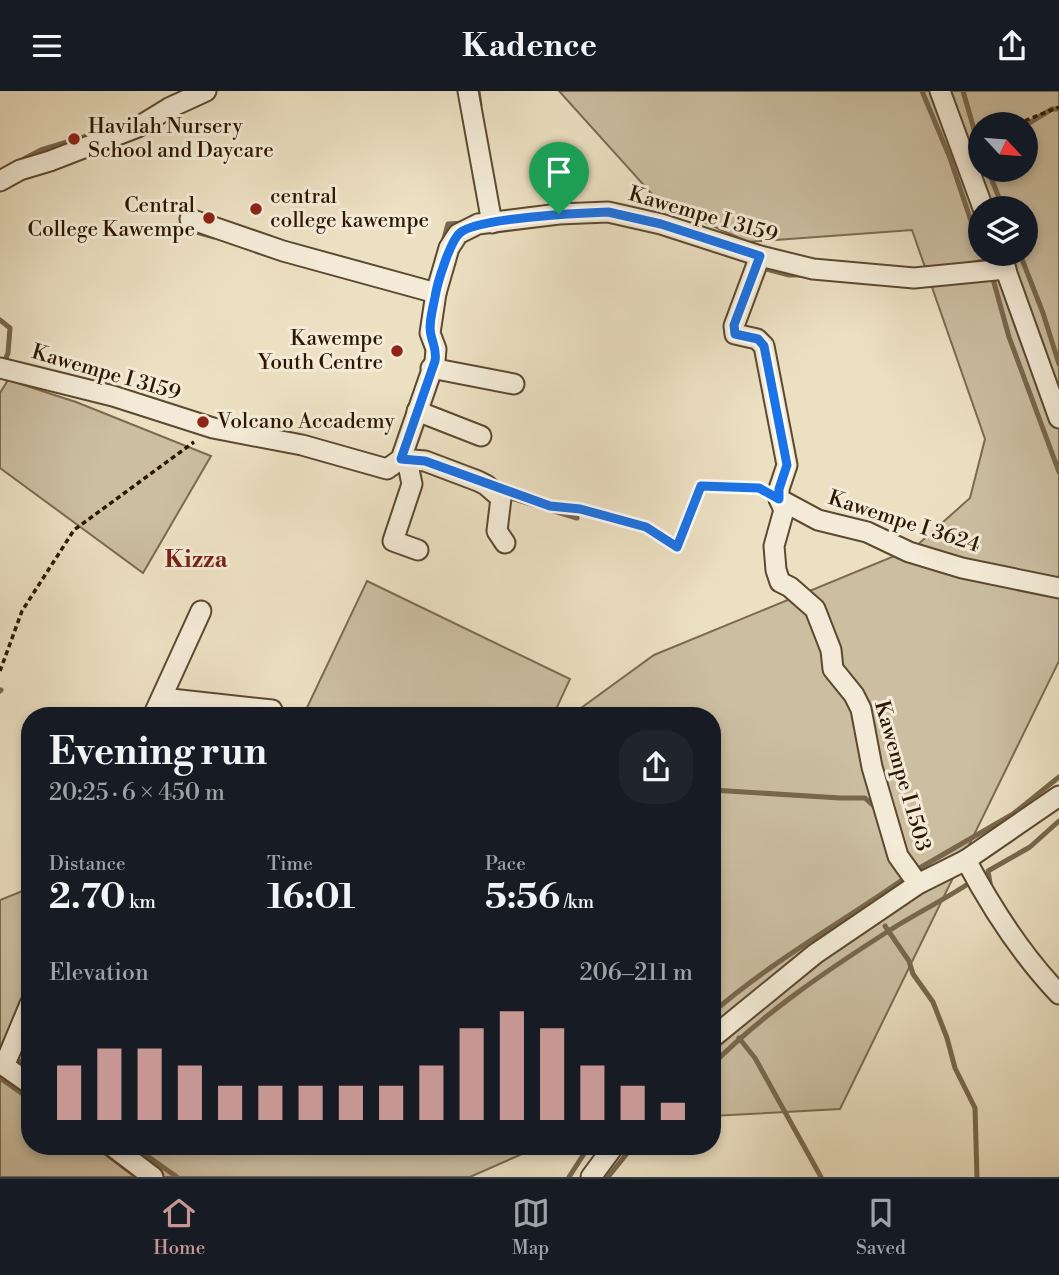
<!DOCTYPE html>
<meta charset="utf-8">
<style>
:root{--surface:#171b24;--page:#20242c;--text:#f1f3f6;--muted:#9ea1a6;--line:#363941;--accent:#c59692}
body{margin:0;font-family:"Libre Bodoni",serif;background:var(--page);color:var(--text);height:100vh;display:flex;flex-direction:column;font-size:26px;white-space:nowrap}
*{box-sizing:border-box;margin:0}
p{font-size:23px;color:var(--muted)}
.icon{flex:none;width:38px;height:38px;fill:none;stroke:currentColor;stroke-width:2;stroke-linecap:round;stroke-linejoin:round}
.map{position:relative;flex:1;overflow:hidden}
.sheet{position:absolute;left:21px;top:616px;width:700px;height:448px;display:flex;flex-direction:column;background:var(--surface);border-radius:28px;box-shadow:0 4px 10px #0003}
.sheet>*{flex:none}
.needle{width:46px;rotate:116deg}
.buttons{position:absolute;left:968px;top:21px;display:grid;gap:14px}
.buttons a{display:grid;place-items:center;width:70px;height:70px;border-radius:50%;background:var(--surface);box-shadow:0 4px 10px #0003;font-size:35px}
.pin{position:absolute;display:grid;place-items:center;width:60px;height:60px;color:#fff;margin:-72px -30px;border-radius:50% 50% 50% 0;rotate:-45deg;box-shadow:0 0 7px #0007}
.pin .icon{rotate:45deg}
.round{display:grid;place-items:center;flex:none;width:74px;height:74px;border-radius:28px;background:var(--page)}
.overview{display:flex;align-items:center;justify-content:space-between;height:119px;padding:0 28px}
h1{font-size:38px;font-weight:800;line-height:52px}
.stats{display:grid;grid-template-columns:repeat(3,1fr);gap:10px;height:119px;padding:7px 28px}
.stats div{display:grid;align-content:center}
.stats b{font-size:35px;font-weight:800}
.stats small{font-size:19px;font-weight:400}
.stats p{font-size:19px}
.chart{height:196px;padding:14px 28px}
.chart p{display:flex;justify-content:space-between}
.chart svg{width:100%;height:126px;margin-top:7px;stroke:var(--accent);stroke-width:6}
header{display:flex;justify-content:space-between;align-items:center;height:91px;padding:0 28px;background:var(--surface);font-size:32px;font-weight:800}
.menu{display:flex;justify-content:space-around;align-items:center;height:98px;border-top:2px solid var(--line);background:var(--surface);font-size:19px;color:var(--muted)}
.menu a{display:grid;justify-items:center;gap:4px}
.menu .current{color:var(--accent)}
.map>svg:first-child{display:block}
</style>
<header><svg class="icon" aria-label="menu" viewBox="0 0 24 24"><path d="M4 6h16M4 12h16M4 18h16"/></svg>Kadence<svg class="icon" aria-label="share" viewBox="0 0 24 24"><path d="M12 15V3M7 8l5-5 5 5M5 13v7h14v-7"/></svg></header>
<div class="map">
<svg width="1059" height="1086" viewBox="0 0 1059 1086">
<rect width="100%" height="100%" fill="#ece0c2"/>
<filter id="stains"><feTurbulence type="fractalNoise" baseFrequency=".00286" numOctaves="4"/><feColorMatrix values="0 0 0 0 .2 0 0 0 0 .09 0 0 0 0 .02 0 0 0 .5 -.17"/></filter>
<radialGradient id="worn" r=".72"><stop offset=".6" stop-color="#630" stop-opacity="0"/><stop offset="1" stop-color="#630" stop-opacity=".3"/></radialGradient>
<g fill="#cbbea1" stroke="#7c6a50" stroke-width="2" fill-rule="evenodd">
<path d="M 559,0 L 1059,0 L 1059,570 L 840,1018 L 712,1025 L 712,625 L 570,625 L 654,564 L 914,457 L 970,407 L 985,348 L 912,139 L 748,151 L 659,111 ZM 980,33 L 1026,33 L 1026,79 L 980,79 ZM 980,117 L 1026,117 L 1026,163 L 980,163 Z"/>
<path d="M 8,289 L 76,311 L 211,365 L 143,482 L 0,377 L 0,302 Z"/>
<path d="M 367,490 L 570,588 L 553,625 L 303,625 Z"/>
<path d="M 30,797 L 30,1055 L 540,1055 L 470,1086 L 0,1086 L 0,809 Z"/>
</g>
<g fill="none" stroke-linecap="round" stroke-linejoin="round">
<g stroke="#78674d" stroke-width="5">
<path d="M 478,0 L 480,14"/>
<path d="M 922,0 L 950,67 L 980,157"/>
<path d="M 963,0 L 980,59"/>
<path d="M 1026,34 L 1052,18 L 1059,18"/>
<path d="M 18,71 L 41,59 L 100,41"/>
<path d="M 988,79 L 1003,117"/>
<path d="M 193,140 L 214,146"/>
<path d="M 442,155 L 448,133 L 464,132"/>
<path d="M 1020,163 L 1043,222 L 1059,273"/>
<path d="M 974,172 L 985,170 L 982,163"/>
<path d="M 762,177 L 789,184 L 804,184"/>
<path d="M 988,188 L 993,188 L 1009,246 L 1059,381"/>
<path d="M 0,229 L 10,237 L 8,262 L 4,272"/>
<path d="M 504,405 L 577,427"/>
<path d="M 0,600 L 1,599"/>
<path d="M 277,618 L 289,625"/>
<path d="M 712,699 L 840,707 L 865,707 L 877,718"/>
<path d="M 916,776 L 918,778 L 1013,723 L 1059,686"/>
<path d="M 991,798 L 988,780 L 1030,756 L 1059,730"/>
<path d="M 885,835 L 909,870 L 913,883 L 933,911 L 947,947 L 955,977 L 975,1017 L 977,1086"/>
<path d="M 22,911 L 30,894"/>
<path d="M 712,922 C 772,870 841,832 905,787 L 904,785"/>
<path d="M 739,947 L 755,967 L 821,1086"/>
<path d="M 0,957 L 30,977"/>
<path d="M 712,974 C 764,922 826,880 887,841 C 915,823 944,809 971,791 L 973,795"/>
<path d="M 0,987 L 30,1008"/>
<path d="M 96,1055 L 137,1086"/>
<path d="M 133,1055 L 177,1086"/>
<path d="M 569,1086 L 589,1055"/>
<path d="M 608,1086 L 633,1055"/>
</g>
<g stroke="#5c4930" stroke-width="23">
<g id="minor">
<path d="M 468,0 L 492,132"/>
<path d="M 940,0 L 983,117"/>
<path d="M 0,90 L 20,79 L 50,70 L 138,36 L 169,17 L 206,0"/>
<path d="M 190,128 L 283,160 L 436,202"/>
<path d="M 1000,163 L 1059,327"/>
<path d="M 760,165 L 734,235 L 735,243 L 757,248 L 764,255 L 787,374 L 779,398 L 779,408 L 784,419 L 774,455 L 776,479 L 780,491 L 790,496 L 815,518 L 831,559 L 833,578 L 854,604 L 861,618 L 872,676 L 898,765 L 918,793"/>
<path d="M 0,277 L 113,305 L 213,337 L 302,354 L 387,378 L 401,368 L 435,270 L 436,258 L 430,242 L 436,202 L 449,157 L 458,143 L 478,133 L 559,123 L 608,121 L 661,133 L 760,165 L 813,178 L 914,187 L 1006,178"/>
<path d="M 431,277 L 514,293"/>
<path d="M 417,320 L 481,345"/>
<path d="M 401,368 L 425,370 L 478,390 L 486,394 L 501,407 L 497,440 L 505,452"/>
<path d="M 407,369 L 412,393 L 393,450 L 418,459"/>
<path d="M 779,408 L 818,429 L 867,441 L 909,461 L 962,477 L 1059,497"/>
<path d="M 162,607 L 272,619"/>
<path d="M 153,625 L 201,520"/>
<path d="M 966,769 C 992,818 1021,863 1059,903"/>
<path d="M 712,947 L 815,863 L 918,793 L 966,769 L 1059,705"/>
<path d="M 0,972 L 30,993"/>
<path d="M 5,973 L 30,913"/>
<path d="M 112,1055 L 153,1086"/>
<path d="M 591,1086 L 614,1055"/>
</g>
</g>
<g stroke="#2c1700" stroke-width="3.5" stroke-dasharray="5 3.5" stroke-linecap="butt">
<path d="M 1017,33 L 1059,16"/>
<path d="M 517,404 C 559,417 604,420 644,436 C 656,440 667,449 677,456 L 701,395 L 762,398"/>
<path d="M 0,580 L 22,520 L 74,439 L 194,351"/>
</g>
<use href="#minor" stroke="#f3ebd7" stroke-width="19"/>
</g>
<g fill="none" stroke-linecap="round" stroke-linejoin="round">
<g stroke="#fff" stroke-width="14">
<path id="route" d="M 608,121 L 661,133 L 760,165 L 734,234 L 735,243 L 758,248 L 764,255 L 787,374 L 779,398 L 779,408 L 759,397 L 701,395 L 677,456 L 646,436 L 580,418 L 550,415 L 425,370 L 401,368 L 435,270 C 437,259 433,254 431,244 C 428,234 433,217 435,206 C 437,193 450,150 460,142 C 476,127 581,122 608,121 Z"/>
</g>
<use href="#route" stroke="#1a73e8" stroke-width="9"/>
</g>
<g fill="#8f2418" stroke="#f3ebd7" stroke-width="2.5">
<circle cx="74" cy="48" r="7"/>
<circle cx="256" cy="118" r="7"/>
<circle cx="209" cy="127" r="7"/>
<circle cx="397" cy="260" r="7"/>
<circle cx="203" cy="331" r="7"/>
</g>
<g text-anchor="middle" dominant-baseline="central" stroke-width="6" stroke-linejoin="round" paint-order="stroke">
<g font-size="21" fill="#2c1700" stroke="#f3ebd7" text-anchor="start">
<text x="88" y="36">Havilah Nursery<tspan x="88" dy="24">School and Daycare</tspan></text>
<text x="270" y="106">central<tspan x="270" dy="24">college kawempe</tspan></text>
<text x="195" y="115" text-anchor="end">Central<tspan x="195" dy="24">College Kawempe</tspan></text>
<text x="383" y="248" text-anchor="end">Kawempe<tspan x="383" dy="24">Youth Centre</tspan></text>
<text x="217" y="331">Volcano Accademy</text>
</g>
<g font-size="21" fill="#2c1700" stroke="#f3ebd7">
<text transform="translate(703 124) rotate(16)">Kawempe I 3159</text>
<text transform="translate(106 282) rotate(16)">Kawempe I 3159</text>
<text transform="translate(904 431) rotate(18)">Kawempe I 3624</text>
<text transform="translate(902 685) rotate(74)">Kawempe I 1503</text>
</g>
<g font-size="24" font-weight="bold" fill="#7a1f14" stroke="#f3ebd7">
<text x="196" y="469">Kizza</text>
</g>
</g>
<rect width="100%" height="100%" filter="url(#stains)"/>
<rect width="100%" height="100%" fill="url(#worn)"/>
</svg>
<div class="buttons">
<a><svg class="needle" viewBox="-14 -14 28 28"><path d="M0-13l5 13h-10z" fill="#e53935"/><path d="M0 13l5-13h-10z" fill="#9ea1a6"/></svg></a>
<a><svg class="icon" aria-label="layers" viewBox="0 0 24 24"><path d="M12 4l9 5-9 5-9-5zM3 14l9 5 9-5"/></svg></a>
</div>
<div class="pin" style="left:559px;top:123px;background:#1e9e55"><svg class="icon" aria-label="arrive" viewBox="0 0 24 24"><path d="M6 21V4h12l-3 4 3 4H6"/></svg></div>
<section class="sheet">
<div class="overview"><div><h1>Evening run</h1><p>20:25 · 6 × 450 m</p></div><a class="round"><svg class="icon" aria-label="share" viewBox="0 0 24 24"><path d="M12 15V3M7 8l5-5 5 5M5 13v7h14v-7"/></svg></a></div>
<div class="stats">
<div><p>Distance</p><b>2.70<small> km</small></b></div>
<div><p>Time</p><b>16:01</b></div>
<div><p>Pace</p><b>5:56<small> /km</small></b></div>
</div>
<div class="chart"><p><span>Elevation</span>206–211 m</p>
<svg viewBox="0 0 160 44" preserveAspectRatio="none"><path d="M5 44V25M15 44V19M25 44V19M35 44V25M45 44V32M55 44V32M65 44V32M75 44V32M85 44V32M95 44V25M105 44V12M115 44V6M125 44V12M135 44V25M145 44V32M155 44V38"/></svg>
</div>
</section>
</div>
<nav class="menu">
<a class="current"><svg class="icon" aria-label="home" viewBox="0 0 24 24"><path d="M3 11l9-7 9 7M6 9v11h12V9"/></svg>Home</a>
<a><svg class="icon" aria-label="map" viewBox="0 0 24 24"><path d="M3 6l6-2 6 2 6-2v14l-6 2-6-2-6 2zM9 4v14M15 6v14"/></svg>Map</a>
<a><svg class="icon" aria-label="saved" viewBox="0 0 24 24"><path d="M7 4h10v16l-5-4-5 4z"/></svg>Saved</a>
</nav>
